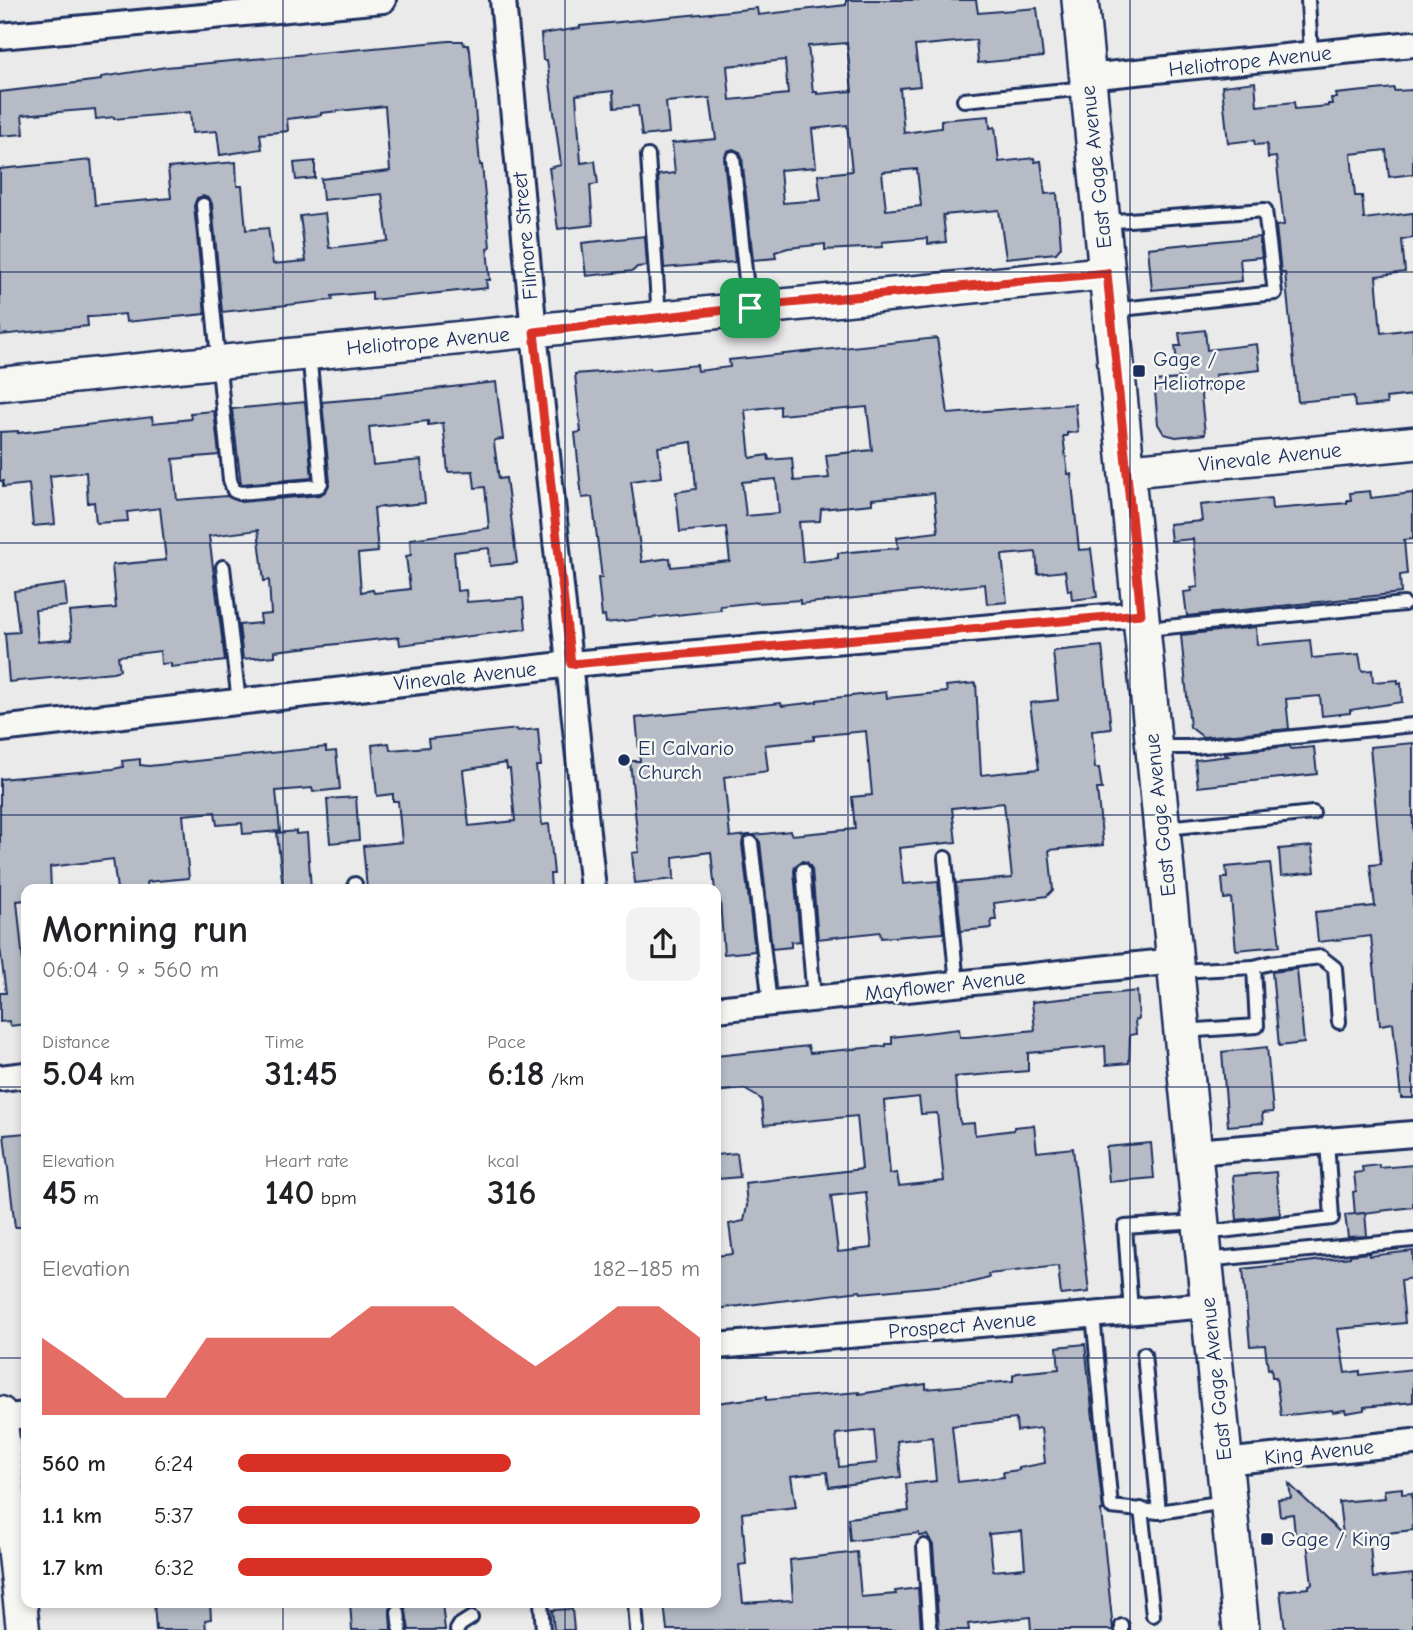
<!DOCTYPE html>
<meta charset="utf-8">
<style>
:root{--surface:#fff;--page:#f2f2f2;--text:#202124;--muted:#757577;--accent:#d93025}
body{margin:0;font-family:"Comic Neue",sans-serif;background:var(--page);color:var(--text);height:100vh;display:flex;flex-direction:column;font-size:26px;white-space:nowrap}
*{box-sizing:border-box;margin:0}
p{font-size:23px;color:var(--muted)}
.icon{flex:none;width:38px;height:38px;fill:none;stroke:currentColor;stroke-width:2;stroke-linecap:round;stroke-linejoin:round}
.map{position:relative;flex:1;overflow:hidden}
.sheet{position:absolute;left:21px;top:884px;width:700px;height:724px;display:flex;flex-direction:column;background:var(--surface);border-radius:14px;box-shadow:0 4px 10px #0003}
.sheet>*{flex:none}
.pin{position:absolute;display:grid;place-items:center;width:60px;height:60px;color:#fff;margin:-30px;border-radius:14px;box-shadow:0 4px 10px #0006}
.round{display:grid;place-items:center;flex:none;width:74px;height:74px;border-radius:14px;background:var(--page)}
.overview{display:flex;align-items:center;justify-content:space-between;height:119px;padding:0 21px}
h1{font-size:38px;font-weight:700;line-height:52px}
.metrics{display:grid;grid-template-columns:repeat(3,1fr);gap:10px;height:119px;padding:7px 21px}
.metrics div{display:grid;align-content:center}
.metrics b{font-size:35px;font-weight:700}
.metrics small{font-size:19px;font-weight:400}
.metrics p{font-size:19px}
.chart{height:196px;padding:14px 21px}
.chart p{display:flex;justify-content:space-between}
.chart svg{width:100%;height:126px;margin-top:7px;fill:var(--accent);opacity:.7}
ul{padding:0 21px;list-style:none;font-size:23px}
li{display:grid;grid-template-columns:112px 84px 1fr;align-items:center;height:52px}
li i{height:18px;border-radius:9px;background:var(--accent)}
.map>svg:first-child{display:block}
</style>
<div class="map">
<svg width="1413" height="1630" viewBox="0 0 1413 1630">
<rect width="100%" height="100%" fill="#e9eae9"/>
<filter id="ink" filterUnits="userSpaceOnUse"><feTurbulence type="fractalNoise" baseFrequency=".0143" numOctaves="2"/><feDisplacementMap in="SourceGraphic" scale="14" xChannelSelector="R" yChannelSelector="G"/><feConvolveMatrix kernelMatrix="1 2 1 2 8 2 1 2 1" color-interpolation-filters="sRGB"/></filter>
<g filter="url(#ink)">
<g fill="#b6bbc6" stroke="#1b2f5e" stroke-width="2" fill-rule="evenodd">
<path d="M 846,0 L 976,0 L 978,13 L 1037,8 L 1043,57 L 978,63 L 976,40 L 915,46 L 920,86 L 900,88 L 904,133 L 941,128 L 941,120 L 989,116 L 990,128 L 995,127 L 999,162 L 1034,158 L 1035,162 L 1041,161 L 1045,194 L 1057,193 L 1061,247 L 1056,253 L 1006,258 L 999,210 L 943,215 L 946,242 L 928,244 L 928,238 L 882,242 L 883,247 L 825,250 L 825,244 L 788,248 L 775,252 L 776,258 L 753,260 L 742,157 L 740,152 L 733,149 L 727,151 L 724,159 L 735,262 L 664,268 L 658,175 L 675,173 L 672,143 L 716,139 L 710,98 L 666,102 L 669,133 L 642,136 L 638,106 L 614,108 L 613,91 L 576,95 L 581,163 L 595,161 L 598,184 L 590,185 L 593,225 L 558,229 L 549,168 L 561,165 L 547,60 L 543,60 L 541,34 L 580,28 L 580,26 L 730,11 L 757,8 L 758,15 L 846,5 ZM 847,43 L 852,91 L 817,94 L 817,92 L 813,92 L 808,46 ZM 785,60 L 788,94 L 730,100 L 727,66 ZM 847,125 L 852,171 L 818,175 L 821,200 L 783,203 L 780,170 L 816,167 L 812,129 ZM 917,169 L 921,206 L 886,210 L 882,172 Z"/>
<path d="M 449,41 L 463,41 L 464,45 L 468,45 L 470,51 L 480,165 L 482,165 L 490,247 L 487,248 L 490,280 L 486,280 L 487,288 L 372,300 L 372,292 L 332,296 L 333,300 L 222,312 L 212,204 L 210,199 L 203,196 L 197,198 L 194,206 L 205,314 L 126,322 L 125,314 L 91,317 L 87,317 L 88,326 L 0,335 L 0,169 L 91,160 L 95,205 L 171,198 L 168,168 L 236,162 L 237,186 L 242,186 L 246,230 L 268,228 L 273,264 L 306,261 L 300,216 L 325,213 L 329,248 L 388,241 L 382,194 L 323,200 L 321,179 L 390,171 L 385,106 L 321,113 L 321,115 L 287,119 L 288,131 L 260,134 L 262,149 L 220,155 L 217,131 L 192,133 L 190,112 L 114,119 L 114,117 L 96,119 L 95,109 L 22,115 L 24,134 L 0,136 L 0,92 L 101,80 L 101,77 L 166,67 Z"/>
<path d="M 1255,82 L 1257,106 L 1294,102 L 1295,109 L 1328,106 L 1328,104 L 1332,104 L 1331,98 L 1337,98 L 1336,94 L 1394,88 L 1394,91 L 1413,90 L 1413,174 L 1389,177 L 1386,150 L 1351,154 L 1355,196 L 1362,196 L 1364,219 L 1413,213 L 1413,238 L 1402,240 L 1405,272 L 1376,276 L 1381,333 L 1413,329 L 1413,395 L 1386,398 L 1387,404 L 1355,407 L 1354,396 L 1298,402 L 1285,273 L 1281,273 L 1276,226 L 1284,225 L 1276,157 L 1268,158 L 1267,144 L 1255,145 L 1254,140 L 1228,143 L 1222,86 Z"/>
<path d="M 315,161 L 315,178 L 296,180 L 294,163 Z"/>
<path d="M 645,236 L 647,266 L 637,267 L 633,271 L 586,276 L 582,243 Z"/>
<path d="M 1259,237 L 1262,257 L 1240,259 L 1242,281 L 1152,290 L 1148,248 Z"/>
<path d="M 1205,330 L 1207,350 L 1257,344 L 1260,370 L 1215,375 L 1217,390 L 1202,391 L 1201,396 L 1205,434 L 1176,437 L 1164,434 L 1158,424 L 1154,381 L 1179,379 L 1175,346 L 1181,346 L 1179,333 Z"/>
<path d="M 937,338 L 948,414 L 1075,404 L 1078,432 L 1067,433 L 1067,436 L 1063,436 L 1068,474 L 1071,474 L 1079,550 L 1091,549 L 1097,597 L 1072,600 L 1071,590 L 1068,591 L 1065,571 L 1038,574 L 1036,552 L 1002,555 L 1007,602 L 987,604 L 985,584 L 800,604 L 800,600 L 757,603 L 757,602 L 720,606 L 721,610 L 606,623 L 605,616 L 602,617 L 598,578 L 602,578 L 592,497 L 582,498 L 575,433 L 581,432 L 575,374 L 650,368 L 651,370 L 697,365 L 698,371 L 730,367 L 729,360 ZM 780,406 L 780,415 L 867,407 L 872,450 L 826,455 L 829,478 L 794,481 L 792,458 L 769,460 L 768,455 L 750,458 L 745,410 ZM 692,442 L 696,489 L 676,492 L 680,532 L 726,527 L 730,561 L 671,567 L 670,558 L 642,562 L 631,481 L 662,477 L 658,447 ZM 776,479 L 779,513 L 746,516 L 742,482 ZM 934,493 L 938,532 L 897,537 L 898,548 L 838,553 L 838,558 L 803,562 L 799,522 L 820,521 L 821,509 L 872,504 L 872,499 Z"/>
<path d="M 496,382 L 503,439 L 495,440 L 494,443 L 499,479 L 506,478 L 517,563 L 490,566 L 489,548 L 454,552 L 457,591 L 466,590 L 467,602 L 523,598 L 526,629 L 400,645 L 399,637 L 391,638 L 275,651 L 275,656 L 243,659 L 239,625 L 261,623 L 260,615 L 271,614 L 269,580 L 264,581 L 258,530 L 209,536 L 225,661 L 171,667 L 171,663 L 161,664 L 160,651 L 118,656 L 120,670 L 113,672 L 9,682 L 5,633 L 19,632 L 14,591 L 65,584 L 67,606 L 35,610 L 38,642 L 72,639 L 69,612 L 116,608 L 112,565 L 166,560 L 160,508 L 127,512 L 128,521 L 96,523 L 94,502 L 88,503 L 86,472 L 50,476 L 55,524 L 33,526 L 29,484 L 3,487 L 3,481 L 0,481 L 0,432 L 18,431 L 18,433 L 152,417 L 153,423 L 191,419 L 190,413 L 214,411 L 219,455 L 173,459 L 177,500 L 227,496 L 241,502 L 320,495 L 326,491 L 330,482 L 322,402 L 381,397 L 381,395 ZM 428,421 L 428,425 L 443,423 L 448,472 L 473,471 L 475,488 L 485,487 L 489,528 L 410,539 L 411,555 L 406,556 L 410,589 L 374,593 L 373,590 L 361,592 L 358,554 L 378,552 L 374,508 L 425,503 L 421,460 L 373,465 L 369,427 Z"/>
<path d="M 305,402 L 312,478 L 241,484 L 232,409 Z"/>
<path d="M 1370,491 L 1371,498 L 1413,493 L 1413,539 L 1404,540 L 1407,574 L 1400,575 L 1401,593 L 1187,616 L 1184,592 L 1192,591 L 1191,588 L 1198,587 L 1193,539 L 1171,541 L 1169,524 L 1202,521 L 1200,505 L 1271,498 L 1272,509 L 1347,503 L 1347,500 L 1351,500 L 1350,493 Z"/>
<path d="M 1256,627 L 1257,645 L 1310,640 L 1312,658 L 1359,654 L 1362,671 L 1372,670 L 1373,682 L 1398,680 L 1398,684 L 1401,683 L 1402,702 L 1350,710 L 1350,713 L 1322,716 L 1320,696 L 1286,699 L 1289,729 L 1203,737 L 1190,727 L 1181,635 Z"/>
<path d="M 1102,646 L 1111,729 L 1092,731 L 1095,768 L 1099,768 L 1102,789 L 1097,789 L 1103,845 L 1049,850 L 1053,890 L 1047,896 L 994,903 L 996,920 L 991,920 L 992,928 L 961,931 L 956,883 L 1012,878 L 1004,803 L 952,808 L 956,842 L 899,848 L 903,884 L 938,881 L 943,933 L 881,938 L 880,932 L 818,939 L 812,869 L 807,862 L 802,861 L 795,866 L 794,871 L 800,941 L 791,942 L 791,947 L 772,949 L 760,842 L 753,835 L 790,831 L 792,835 L 855,829 L 852,797 L 872,795 L 866,731 L 814,736 L 814,740 L 765,745 L 768,771 L 724,777 L 730,837 L 748,835 L 743,839 L 742,844 L 755,951 L 724,954 L 720,900 L 716,901 L 711,852 L 673,857 L 674,879 L 635,883 L 632,853 L 639,852 L 630,761 L 640,761 L 636,718 L 781,703 L 782,706 L 817,702 L 817,700 L 886,692 L 887,698 L 947,692 L 946,686 L 976,683 L 981,775 L 1039,769 L 1030,703 L 1058,700 L 1053,651 Z"/>
<path d="M 517,729 L 517,731 L 538,729 L 541,766 L 536,766 L 542,825 L 549,824 L 554,874 L 550,874 L 551,889 L 494,889 L 494,887 L 476,889 L 367,889 L 363,846 L 402,842 L 398,801 L 393,801 L 393,794 L 377,796 L 372,745 L 389,743 L 390,750 L 429,747 L 428,739 ZM 506,763 L 507,769 L 510,769 L 515,821 L 469,826 L 463,770 Z"/>
<path d="M 1413,743 L 1413,1098 L 1401,1098 L 1393,1023 L 1380,1025 L 1371,936 L 1318,942 L 1315,912 L 1375,906 L 1370,865 L 1381,864 L 1370,747 Z"/>
<path d="M 1290,746 L 1291,749 L 1314,747 L 1317,774 L 1198,787 L 1195,760 L 1228,756 L 1223,753 Z"/>
<path d="M 326,747 L 326,752 L 336,751 L 340,789 L 313,792 L 312,788 L 276,791 L 280,831 L 243,834 L 242,823 L 217,825 L 215,812 L 183,815 L 189,878 L 147,882 L 148,889 L 117,889 L 113,859 L 50,867 L 51,889 L 26,889 L 26,900 L 17,901 L 26,992 L 26,1024 L 10,1026 L 9,1021 L 0,1022 L 0,993 L 6,993 L 0,948 L 0,779 L 113,769 L 123,767 L 122,761 L 140,759 L 140,765 L 149,766 Z"/>
<path d="M 356,797 L 359,840 L 330,843 L 327,799 Z"/>
<path d="M 296,831 L 296,834 L 307,833 L 311,889 L 283,889 L 277,833 Z"/>
<path d="M 1312,846 L 1315,872 L 1281,876 L 1279,849 Z"/>
<path d="M 1270,863 L 1280,946 L 1236,950 L 1231,898 L 1224,899 L 1222,878 L 1227,878 L 1226,867 Z"/>
<path d="M 1297,969 L 1304,1043 L 1279,1046 L 1272,972 Z"/>
<path d="M 1137,991 L 1139,1019 L 1135,1020 L 1136,1034 L 1130,1035 L 1129,1063 L 1106,1065 L 1105,1046 L 1028,1053 L 1028,1071 L 955,1077 L 959,1119 L 961,1124 L 974,1123 L 975,1135 L 1014,1130 L 1014,1127 L 1034,1125 L 1037,1152 L 1073,1148 L 1089,1292 L 1061,1295 L 1058,1266 L 988,1274 L 989,1278 L 969,1283 L 861,1293 L 860,1291 L 716,1309 L 716,1256 L 733,1254 L 729,1224 L 744,1221 L 747,1206 L 745,1183 L 862,1169 L 857,1116 L 764,1125 L 761,1099 L 744,1089 L 716,1092 L 716,1056 L 808,1046 L 810,1053 L 886,1046 L 886,1044 L 892,1044 L 892,1037 L 959,1029 L 960,1037 L 968,1037 L 1035,1030 L 1032,1002 ZM 919,1097 L 921,1114 L 937,1113 L 944,1181 L 899,1186 L 897,1173 L 890,1174 L 884,1101 ZM 866,1192 L 872,1248 L 838,1252 L 831,1196 Z"/>
<path d="M 1267,1047 L 1273,1112 L 1262,1113 L 1263,1123 L 1228,1126 L 1222,1052 Z"/>
<path d="M 26,1133 L 26,1227 L 15,1227 L 4,1135 Z"/>
<path d="M 1151,1143 L 1154,1178 L 1109,1182 L 1106,1147 Z"/>
<path d="M 737,1153 L 740,1177 L 719,1179 L 719,1175 L 716,1175 L 716,1155 Z"/>
<path d="M 1379,1165 L 1380,1168 L 1413,1165 L 1413,1207 L 1355,1214 L 1353,1192 L 1356,1191 L 1354,1173 L 1363,1172 L 1362,1167 Z"/>
<path d="M 1276,1172 L 1280,1215 L 1237,1220 L 1233,1176 Z"/>
<path d="M 1365,1213 L 1367,1236 L 1348,1237 L 1345,1215 Z"/>
<path d="M 1413,1251 L 1413,1278 L 1401,1280 L 1405,1323 L 1338,1329 L 1345,1373 L 1360,1371 L 1360,1375 L 1413,1369 L 1413,1402 L 1364,1407 L 1364,1410 L 1346,1413 L 1345,1410 L 1333,1412 L 1332,1410 L 1281,1416 L 1276,1377 L 1272,1377 L 1271,1368 L 1268,1369 L 1265,1345 L 1250,1346 L 1243,1269 L 1350,1257 L 1350,1255 L 1369,1253 L 1369,1256 Z"/>
<path d="M 1085,1344 L 1103,1511 L 1101,1511 L 1113,1630 L 1031,1630 L 1030,1617 L 968,1624 L 969,1630 L 939,1630 L 933,1545 L 927,1535 L 919,1536 L 919,1533 L 850,1541 L 848,1518 L 909,1511 L 906,1484 L 936,1481 L 932,1437 L 897,1441 L 901,1477 L 829,1487 L 827,1472 L 791,1476 L 796,1507 L 742,1513 L 746,1564 L 739,1565 L 743,1603 L 793,1600 L 790,1560 L 857,1552 L 861,1597 L 896,1594 L 895,1591 L 918,1588 L 921,1630 L 667,1630 L 664,1603 L 716,1603 L 716,1403 L 766,1397 L 766,1400 L 859,1392 L 859,1394 L 926,1384 L 926,1389 L 1013,1381 L 1013,1375 L 1017,1373 L 1059,1369 L 1057,1347 ZM 1016,1419 L 1017,1431 L 1041,1428 L 1045,1463 L 1019,1468 L 1019,1470 L 1003,1472 L 1004,1477 L 958,1482 L 952,1426 ZM 874,1430 L 877,1463 L 839,1467 L 836,1434 ZM 1022,1531 L 1025,1568 L 993,1571 L 989,1534 Z"/>
<path d="M 1289,1484 L 1343,1535 L 1339,1502 L 1385,1498 L 1384,1490 L 1402,1488 L 1402,1494 L 1412,1493 L 1413,1530 L 1369,1535 L 1373,1578 L 1413,1574 L 1413,1630 L 1285,1630 L 1280,1591 L 1309,1588 L 1309,1585 L 1312,1584 L 1306,1533 L 1295,1534 L 1293,1514 L 1280,1516 L 1278,1499 L 1291,1498 Z"/>
<path d="M 154,1603 L 210,1603 L 211,1619 L 205,1620 L 206,1630 L 156,1630 Z"/>
<path d="M 350,1603 L 442,1603 L 445,1630 L 409,1630 L 405,1607 L 398,1603 L 390,1609 L 391,1630 L 352,1630 Z"/>
<path d="M 572,1609 L 574,1630 L 554,1630 L 552,1610 Z"/>
</g>
<g fill="none" stroke-linecap="round" stroke-linejoin="round">
<g stroke="#1b2f5e" stroke-width="18">
<g id="service">
<path d="M 1308,0 L 1311,54"/>
<path d="M 964,100 L 1086,88"/>
<path d="M 648,156 L 659,318"/>
<path d="M 733,158 L 749,308"/>
<path d="M 203,205 L 230,480 L 234,491 L 240,493 L 319,486 L 321,483 L 309,352"/>
<path d="M 1102,222 L 1265,210 L 1275,293 L 1111,310"/>
<path d="M 223,567 L 239,702"/>
<path d="M 1146,629 L 1404,604"/>
<path d="M 1158,747 L 1194,747 L 1413,725"/>
<path d="M 1166,828 L 1313,813"/>
<path d="M 751,843 L 770,1004"/>
<path d="M 945,858 L 957,984"/>
<path d="M 803,870 L 814,999"/>
<path d="M 355,884 L 355,889"/>
<path d="M 1254,967 L 1270,963 L 1321,957 L 1335,968 L 1339,1022"/>
<path d="M 1178,971 L 1254,967 L 1257,1026 L 1182,1031"/>
<path d="M 1204,1233 L 1332,1218 L 1327,1141"/>
<path d="M 1205,1260 L 1413,1240"/>
<path d="M 1131,1312 L 1125,1227 L 1197,1222"/>
<path d="M 1093,1315 L 1111,1507 L 1159,1512 L 1225,1502"/>
<path d="M 1144,1354 L 1159,1512"/>
<path d="M 1141,1509 L 1153,1615"/>
<path d="M 924,1546 L 930,1630"/>
<path d="M 541,1603 L 543,1630"/>
<path d="M 635,1603 L 637,1630"/>
<path d="M 398,1612 L 400,1630"/>
<path d="M 1122,1626 L 1122,1630"/>
<path d="M 457,1630 L 460,1625 L 471,1618"/>
</g>
</g>
<g stroke="#1b2f5e" stroke-width="30">
<g id="minor">
<path d="M 503,0 L 534,332 L 593,889"/>
<path d="M 0,36 L 383,0"/>
<path d="M 1087,77 L 1413,44"/>
<path d="M 0,729 L 571,664 L 1141,614"/>
<path d="M 716,1009 L 1175,961"/>
<path d="M 0,1078 L 26,1075"/>
<path d="M 1194,1152 L 1413,1134"/>
<path d="M 716,1346 L 1209,1305"/>
<path d="M 0,1418 L 26,1415"/>
<path d="M 1224,1462 L 1413,1442"/>
</g>
</g>
<g stroke="#1b2f5e" stroke-width="37">
<g id="tertiary">
<path d="M 0,384 L 1107,273"/>
<path d="M 1126,471 L 1413,443"/>
<path d="M 0,1413 L 23,1630"/>
</g>
</g>
<g stroke="#1b2f5e" stroke-width="40">
<path id="secondary" d="M 1080,0 L 1241,1630"/>
</g>
<use href="#service" stroke="#f6f6f2" stroke-width="12"/>
<use href="#minor" stroke="#f6f6f2" stroke-width="24"/>
<use href="#tertiary" stroke="#f6f6f2" stroke-width="32"/>
<use href="#secondary" stroke="#f6f6f2" stroke-width="35"/>
</g>
</g>
<g fill="none" stroke-linecap="round" stroke-linejoin="round" filter="url(#ink)">
<g stroke="#fff" stroke-width="14">
<path id="route" d="M 1107,273 L 1141,614 L 571,664 L 534,332 L 778,304 Z"/>
</g>
<use href="#route" stroke="#d93025" stroke-width="9"/>
</g>
<path fill="none" stroke="#1b2f5e" stroke-width="2" stroke-opacity="0.55" d="M 283,0 L 283,889M 565,0 L 565,889M 848,0 L 848,1630M 1130,0 L 1130,1630M 0,272 L 1413,272M 0,543 L 1413,543M 0,815 L 1413,815M 0,1087 L 26,1087M 716,1087 L 1413,1087M 0,1358 L 26,1358M 716,1358 L 1413,1358M 283,1603 L 283,1630M 565,1603 L 565,1630"/>
<g fill="#1b2f5e" stroke="#f6f6f2" stroke-width="2.5">
<rect x="1132" y="364" width="14" height="14" rx="3.5"/>
<circle cx="624" cy="760" r="7"/>
<rect x="1260" y="1532" width="14" height="14" rx="3.5"/>
</g>
<g text-anchor="middle" dominant-baseline="central" stroke-width="5" stroke-linejoin="round" paint-order="stroke">
<g font-size="21" fill="#1b2f5e" stroke="#f6f6f2">
<text transform="translate(1250 61) rotate(-6)">Heliotrope Avenue</text>
<text transform="translate(1096 167) rotate(-96)">East Gage Avenue</text>
<text transform="translate(525 236) rotate(-95)">Filmore Street</text>
<text transform="translate(428 341) rotate(-5)">Heliotrope Avenue</text>
<text transform="translate(1270 457) rotate(-6)">Vinevale Avenue</text>
<text transform="translate(465 676) rotate(-6)">Vinevale Avenue</text>
<text transform="translate(1160 815) rotate(-96)">East Gage Avenue</text>
<text transform="translate(945 985) rotate(-6)">Mayflower Avenue</text>
<text transform="translate(962 1325) rotate(-5)">Prospect Avenue</text>
<text transform="translate(1216 1379) rotate(-96)">East Gage Avenue</text>
<text transform="translate(1319 1452) rotate(-6)">King Avenue</text>
</g>
<g font-size="21" fill="#1b2f5e" stroke="#f6f6f2" text-anchor="start">
<text x="1153" y="359">Gage /<tspan x="1153" dy="24">Heliotrope</tspan></text>
<text x="638" y="748">El Calvario<tspan x="638" dy="24">Church</tspan></text>
<text x="1281" y="1539">Gage / King</text>
</g>
</g>
</svg>
<div class="pin" style="left:750px;top:308px;background:#1e9e55"><svg class="icon" aria-label="arrive" viewBox="0 0 24 24"><path d="M6 21V4h12l-3 4 3 4H6"/></svg></div>
<section class="sheet">
<div class="overview"><div><h1>Morning run</h1><p>06:04 · 9 × 560 m</p></div><a class="round"><svg class="icon" aria-label="share" viewBox="0 0 24 24"><path d="M12 15V3M7 8l5-5 5 5M5 13v7h14v-7"/></svg></a></div>
<div class="metrics">
<div><p>Distance</p><b>5.04<small> km</small></b></div>
<div><p>Time</p><b>31:45</b></div>
<div><p>Pace</p><b>6:18<small> /km</small></b></div>
</div>
<div class="metrics">
<div><p>Elevation</p><b>45<small> m</small></b></div>
<div><p>Heart rate</p><b>140<small> bpm</small></b></div>
<div><p>kcal</p><b>316</b></div>
</div>
<div class="chart"><p><span>Elevation</span>182–185 m</p>
<svg viewBox="0 0 160 44" preserveAspectRatio="none"><path d="M0 44V17L10 27L20 38L30 38L40 17L50 17L60 17L70 17L80 6L90 6L100 6L110 17L120 27L130 17L140 6L150 6L160 17V44z"/></svg>
</div>
<ul>
<li><b>560 m</b>6:24<i style="width:59%"></i></li>
<li><b>1.1 km</b>5:37<i style="width:100%"></i></li>
<li><b>1.7 km</b>6:32<i style="width:55%"></i></li>
</ul>
</section>
</div>
